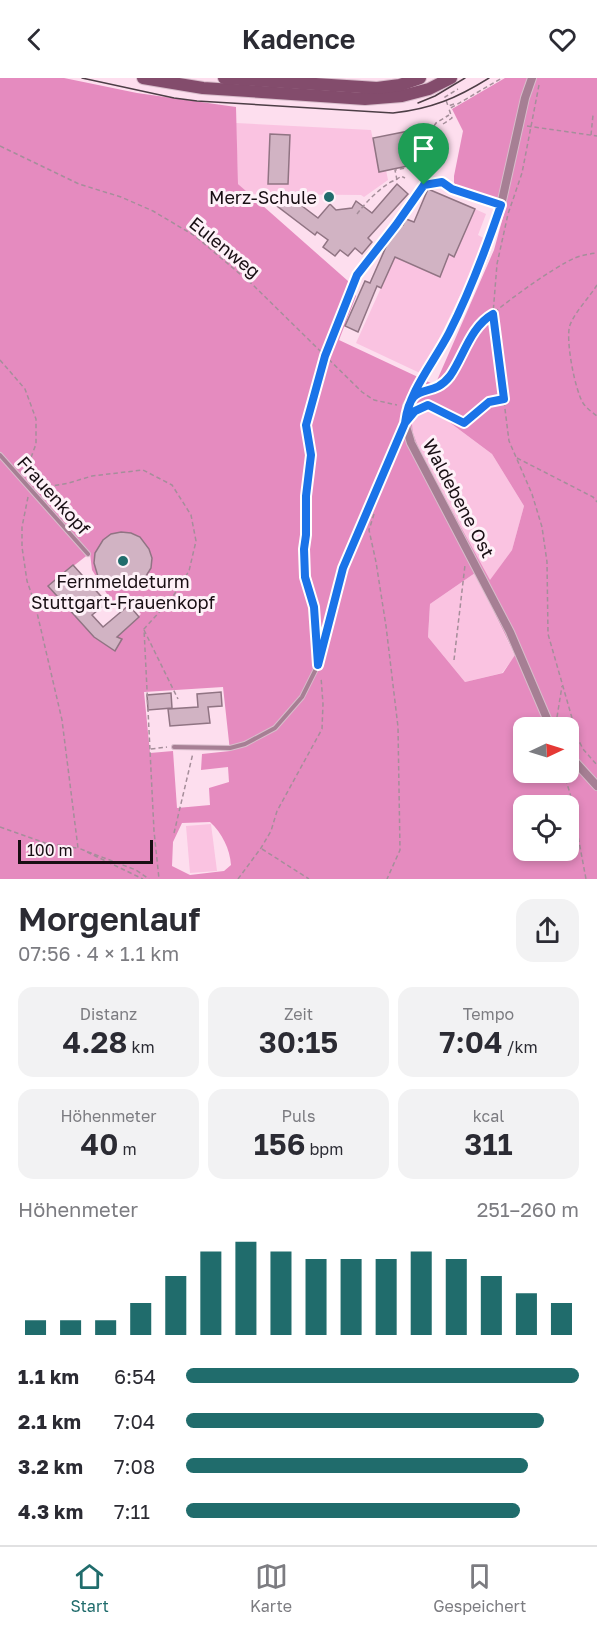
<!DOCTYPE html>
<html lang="de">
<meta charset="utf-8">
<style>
:root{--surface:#fff;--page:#f2f2f3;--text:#2b2b33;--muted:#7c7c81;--line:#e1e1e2;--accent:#206c6c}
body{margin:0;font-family:"Golos Text",sans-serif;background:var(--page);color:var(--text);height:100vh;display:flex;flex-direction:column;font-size:22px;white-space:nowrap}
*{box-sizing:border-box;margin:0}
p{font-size:20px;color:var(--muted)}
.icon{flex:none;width:33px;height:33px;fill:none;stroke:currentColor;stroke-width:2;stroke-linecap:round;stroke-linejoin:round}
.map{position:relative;height:801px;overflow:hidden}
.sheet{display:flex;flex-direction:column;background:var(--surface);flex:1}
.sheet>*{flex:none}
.needle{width:39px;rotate:86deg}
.tools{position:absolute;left:513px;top:639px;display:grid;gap:12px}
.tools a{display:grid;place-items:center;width:66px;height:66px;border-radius:12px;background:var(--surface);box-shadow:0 3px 9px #0003;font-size:30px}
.scale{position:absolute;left:18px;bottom:15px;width:135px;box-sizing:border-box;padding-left:6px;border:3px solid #180e13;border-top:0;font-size:16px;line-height:21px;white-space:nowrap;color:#180e13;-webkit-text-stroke:4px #fef1f8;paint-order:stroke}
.pin{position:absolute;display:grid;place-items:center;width:51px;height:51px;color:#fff;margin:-62px -26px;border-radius:50% 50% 50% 0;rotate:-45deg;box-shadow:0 0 6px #0007}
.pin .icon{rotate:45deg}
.round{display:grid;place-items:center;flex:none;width:63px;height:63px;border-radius:18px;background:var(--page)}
.head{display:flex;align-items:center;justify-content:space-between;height:102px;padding:0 18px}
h1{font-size:33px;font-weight:600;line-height:45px}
.stats{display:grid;grid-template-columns:repeat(3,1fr);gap:9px;height:102px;padding:6px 18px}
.stats div{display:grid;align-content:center;border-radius:15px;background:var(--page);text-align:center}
.stats b{font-size:30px;font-weight:600}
.stats small{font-size:16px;font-weight:400}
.stats p{font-size:16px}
.chart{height:168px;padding:12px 18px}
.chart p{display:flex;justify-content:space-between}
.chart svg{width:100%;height:108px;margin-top:6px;stroke:var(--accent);stroke-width:6}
ul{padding:0 18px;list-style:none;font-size:20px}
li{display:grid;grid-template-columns:96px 72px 1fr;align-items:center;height:45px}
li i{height:15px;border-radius:8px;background:var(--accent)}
header{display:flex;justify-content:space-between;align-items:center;height:78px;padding:0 18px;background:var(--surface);font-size:27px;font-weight:600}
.menu{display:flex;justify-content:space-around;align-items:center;height:84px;border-top:2px solid var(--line);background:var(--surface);font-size:16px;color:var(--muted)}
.menu a{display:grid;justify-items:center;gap:3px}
.menu .on{color:var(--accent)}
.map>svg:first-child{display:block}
</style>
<header><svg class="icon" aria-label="back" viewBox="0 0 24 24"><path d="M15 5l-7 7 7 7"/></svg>Kadence<svg class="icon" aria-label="heart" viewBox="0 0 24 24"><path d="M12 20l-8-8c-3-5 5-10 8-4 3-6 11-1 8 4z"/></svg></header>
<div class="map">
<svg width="597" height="801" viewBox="0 0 597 801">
<rect width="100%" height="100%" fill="#fddeee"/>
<g fill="#fac3e1">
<path d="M 236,45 L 371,52 L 379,93 L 386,92 L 388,102 L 364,119 L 361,117 L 249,116 L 238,106 Z"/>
<path d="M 475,131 L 486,136 L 478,157 L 487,162 L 422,296 L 356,265 L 395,179 L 440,198 L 449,176 L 454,178 Z"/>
<path d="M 429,329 L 492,376 L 524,428 L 512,472 L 490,503 L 421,376 L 413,355 L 411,337 Z"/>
<path d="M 475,495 L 515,578 L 502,595 L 465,604 L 428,559 L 430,526 Z"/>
<path d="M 211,746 L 217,793 L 190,795 L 186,748 Z"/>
</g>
<path fill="#e58bbf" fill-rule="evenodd" d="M 0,0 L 64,0 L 137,15 L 236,29 L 238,106 L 348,203 L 356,218 L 339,262 L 435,307 L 494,172 L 506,128 L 454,110 L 454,98 L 463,53 L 452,31 L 505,0 L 597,0 L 597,801 L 0,801 ZM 429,329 L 492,376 L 524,428 L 512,472 L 490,502 L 421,376 L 413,355 L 411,337 ZM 90,475 L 92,492 L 112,524 L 124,517 L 141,536 L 117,559 L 121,561 L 115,573 L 94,559 L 48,508 ZM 475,495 L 515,577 L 503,595 L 465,604 L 428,559 L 430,526 ZM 223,609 L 230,673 L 202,676 L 201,692 L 228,689 L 229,704 L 209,710 L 210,727 L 177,730 L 173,673 L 150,675 L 144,614 ZM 524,650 L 568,650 L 568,694 L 524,694 ZM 524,728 L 568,728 L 568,772 L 524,772 ZM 210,744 C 222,755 230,771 231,787 L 224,793 L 190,797 L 172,788 L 173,764 L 182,745 Z"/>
<g fill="#d1b3c3" stroke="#907483" stroke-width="1.5">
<path d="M 429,49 L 436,82 L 379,94 L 373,60 Z"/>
<path d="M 270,56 L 290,57 L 288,106 L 268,106 Z"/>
<path d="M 397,106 L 408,116 L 368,160 L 372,164 L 362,176 L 355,170 L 348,178 L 340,172 L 335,178 L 323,169 L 328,162 L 317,154 L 315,157 L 277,128 L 286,116 L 318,140 L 330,126 L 336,132 L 352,130 L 356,123 L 372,135 Z"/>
<path d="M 428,111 L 475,131 L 454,179 L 449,176 L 440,199 L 395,179 L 381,210 L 377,208 L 358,254 L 345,248 L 365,203 L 370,205 L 389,162 L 401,146 L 403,147 L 406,141 L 414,144 Z"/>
<path d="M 121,454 L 131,455 L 140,459 L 149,471 L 152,480 L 151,490 L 143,503 L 135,509 L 125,511 L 115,510 L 99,502 L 94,485 L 95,475 L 103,462 L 111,456 Z"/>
<path d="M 73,487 L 107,525 L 92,537 L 103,549 L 129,527 L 139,539 L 117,559 L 122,561 L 115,573 L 94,559 L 48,508 Z"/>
<path d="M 221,614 L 222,628 L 208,629 L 210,645 L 170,648 L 168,631 L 198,629 L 197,616 Z"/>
<path d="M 171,615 L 172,630 L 148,632 L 147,617 Z"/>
</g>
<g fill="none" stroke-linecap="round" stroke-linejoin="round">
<g stroke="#d8bdcb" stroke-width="6">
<g id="lane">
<path d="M 345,226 L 357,197 L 415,122 L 422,108 L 442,104 L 452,111 L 501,127"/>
<path d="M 0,377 L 88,476"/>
<path d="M 174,669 L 230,670 L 245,666 L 275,650 L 302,619 L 318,587 L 343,490 L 404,347"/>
</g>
</g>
<g stroke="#d8bdcb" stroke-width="10">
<g id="street">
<path d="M 532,0 L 525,20 L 501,127 L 483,180 L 449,255 L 407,328 L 405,345 L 411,365 L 510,554 L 551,650"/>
<path d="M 568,676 L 597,708"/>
</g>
</g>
<g stroke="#d8bdcb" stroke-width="14">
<g id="secondary">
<path d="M 143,0 L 203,10 L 365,21 L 402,18 L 429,11 L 451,0"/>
<path d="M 224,0 L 377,10 L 400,7 L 420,0"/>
</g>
</g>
<g stroke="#a58e9a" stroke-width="1.5" stroke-dasharray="4.5 3" stroke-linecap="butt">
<path d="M 539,7 L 522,95 L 508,136 L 497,186 L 493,236 L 509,363 L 532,416 L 542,449 L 547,484 L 548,556 L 578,661 L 583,671 L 597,687"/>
<path d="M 454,26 L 448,28 L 445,19 L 458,11"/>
<path d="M 443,46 L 452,40 L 449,31 L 502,0"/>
<path d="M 527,48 L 597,58"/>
<path d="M 591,57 L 593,37"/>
<path d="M 0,68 L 79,106 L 121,119 L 153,133 L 195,158 L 253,207 L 362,314 L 374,322 L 397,327"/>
<path d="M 397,102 L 395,92 L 437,84 L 432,51 L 436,45 L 449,37"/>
<path d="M 357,136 C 365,125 377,113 389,105 C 394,102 397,102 401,98 L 405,100"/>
<path d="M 597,207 C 589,220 576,232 570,247 C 565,261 575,312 583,325 C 587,331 592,334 597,338"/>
<path d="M 0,282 L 25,311 L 36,341 L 36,366 L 26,393 L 27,397"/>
<path d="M 427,312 C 454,302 462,272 478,250 C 490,234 555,188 575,180 C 581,177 590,176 597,175"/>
<path d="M 415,333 L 428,327 L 463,345 L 489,324 L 504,321"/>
<path d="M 517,380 L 593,419 L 597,424"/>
<path d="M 40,410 L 69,405 L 92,398 L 143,392 L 172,407 L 191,437 L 196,463 L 189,493 L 172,520 L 144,551 L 154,753 L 159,801"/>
<path d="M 28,419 L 22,449 L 22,469 L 27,503 L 35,526 L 62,642 L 78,770 L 136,792 L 149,801"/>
<path d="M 374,436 L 369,452 L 376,484 L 386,548 L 398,649 L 400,772 L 387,801"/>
<path d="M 144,552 L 178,621"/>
<path d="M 316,564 L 314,529 L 305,499 L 304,471 L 306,457 L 306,418 L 311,377 L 306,347 L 325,278 L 342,232"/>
<path d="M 454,582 L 465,487"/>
<path d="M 557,639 L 562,608"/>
<path d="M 151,671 L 167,669"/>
<path d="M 563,694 L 570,715 L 586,801"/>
<path d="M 0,749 L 45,765 L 77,770"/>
<path d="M 174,755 L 193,675"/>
<path d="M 262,771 L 309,801"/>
<path d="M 87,774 L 143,801"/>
<path d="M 238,801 L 261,770 L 271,753 L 277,733 L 322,651 L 323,626 L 321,599"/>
</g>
<use href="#lane" stroke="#a67f94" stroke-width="4"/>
<use href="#street" stroke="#a67f94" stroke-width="8"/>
<use href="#secondary" stroke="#834c6c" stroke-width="12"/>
<g stroke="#4d3e46" stroke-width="1.5">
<path d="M 82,0 L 174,20 L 197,23 L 393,35 C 431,31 457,20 489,0"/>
<path d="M 418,25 L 435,18 L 465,0"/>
</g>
</g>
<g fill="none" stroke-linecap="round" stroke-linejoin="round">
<g stroke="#fff" stroke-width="12">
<path id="route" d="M 424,107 L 396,147 L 357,197 L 325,278 L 306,347 L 311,377 L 306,418 L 306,457 L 304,471 L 305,499 L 314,529 L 318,587 L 343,490 L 405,345 C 411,298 430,324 450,298 C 464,278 470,249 493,236 L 504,321 L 489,324 L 464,345 L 428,327 L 415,333 L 405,345 C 409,313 434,284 449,255 C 470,214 486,171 501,127 L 452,111 L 442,104 L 424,107"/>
</g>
<use href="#route" stroke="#1a73e8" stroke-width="8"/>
</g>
<g fill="#206c6c" stroke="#fef1f8" stroke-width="2">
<circle cx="329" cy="119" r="6"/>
<circle cx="123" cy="483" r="6"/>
</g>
<g text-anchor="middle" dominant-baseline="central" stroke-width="6" stroke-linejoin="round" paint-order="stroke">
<g font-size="18" fill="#180e13" stroke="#fef1f8" text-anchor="end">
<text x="317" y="119">Merz-Schule</text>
<text x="123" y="503" text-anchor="middle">Fernmeldeturm<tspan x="123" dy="21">Stuttgart-Frauenkopf</tspan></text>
</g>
<g font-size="18" fill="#180e13" stroke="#fef1f8">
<text transform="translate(225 169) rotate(39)">Eulenweg</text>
<text transform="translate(54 417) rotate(48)">Frauenkopf</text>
<text transform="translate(459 420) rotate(62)">Waldebene Ost</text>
</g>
</g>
</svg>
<div class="tools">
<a><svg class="needle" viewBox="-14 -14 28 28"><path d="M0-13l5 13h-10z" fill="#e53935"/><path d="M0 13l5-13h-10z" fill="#7c7c81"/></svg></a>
<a><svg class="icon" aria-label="locate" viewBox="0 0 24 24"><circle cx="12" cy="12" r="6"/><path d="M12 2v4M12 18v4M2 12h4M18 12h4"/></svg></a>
</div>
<div class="scale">100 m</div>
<div class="pin" style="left:424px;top:107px;background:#1e9e55"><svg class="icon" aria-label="arrive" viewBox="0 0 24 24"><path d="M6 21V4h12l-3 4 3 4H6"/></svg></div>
</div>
<section class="sheet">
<div class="head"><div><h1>Morgenlauf</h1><p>07:56 · 4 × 1.1 km</p></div><a class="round"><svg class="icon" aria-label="share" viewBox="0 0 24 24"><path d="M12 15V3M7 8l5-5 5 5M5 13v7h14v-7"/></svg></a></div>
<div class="stats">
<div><p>Distanz</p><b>4.28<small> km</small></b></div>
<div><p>Zeit</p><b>30:15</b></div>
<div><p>Tempo</p><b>7:04<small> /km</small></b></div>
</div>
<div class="stats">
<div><p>Höhenmeter</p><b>40<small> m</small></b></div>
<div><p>Puls</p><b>156<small> bpm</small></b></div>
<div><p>kcal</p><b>311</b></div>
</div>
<div class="chart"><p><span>Höhenmeter</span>251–260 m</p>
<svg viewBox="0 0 160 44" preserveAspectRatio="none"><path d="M5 44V38M15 44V38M25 44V38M35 44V31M45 44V20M55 44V10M65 44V6M75 44V10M85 44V13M95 44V13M105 44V13M115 44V10M125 44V13M135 44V20M145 44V27M155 44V31"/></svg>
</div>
<ul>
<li><b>1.1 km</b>6:54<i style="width:100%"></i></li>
<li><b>2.1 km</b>7:04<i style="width:91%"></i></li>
<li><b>3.2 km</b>7:08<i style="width:87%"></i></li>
<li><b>4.3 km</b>7:11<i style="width:85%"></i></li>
</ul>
</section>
<nav class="menu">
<a class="on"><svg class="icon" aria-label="home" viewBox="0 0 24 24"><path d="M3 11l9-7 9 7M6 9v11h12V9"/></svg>Start</a>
<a><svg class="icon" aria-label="map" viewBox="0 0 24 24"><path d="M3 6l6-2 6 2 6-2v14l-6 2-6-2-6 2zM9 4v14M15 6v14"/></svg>Karte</a>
<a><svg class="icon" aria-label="saved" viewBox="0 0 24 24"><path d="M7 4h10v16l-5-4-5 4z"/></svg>Gespeichert</a>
</nav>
